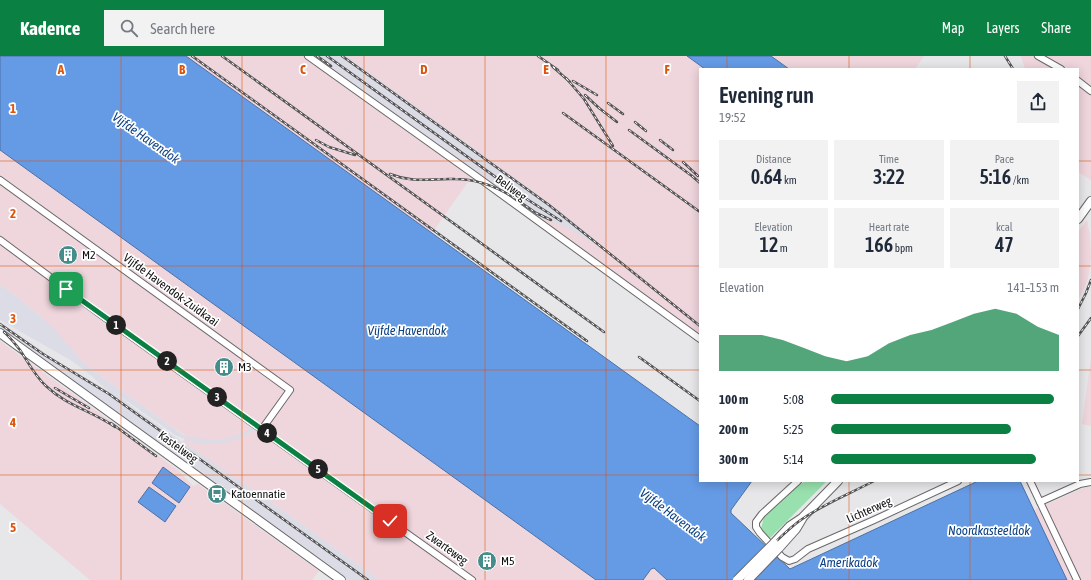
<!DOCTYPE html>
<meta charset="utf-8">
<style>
:root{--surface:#fff;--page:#f2f2f3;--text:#1f2937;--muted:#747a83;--accent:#0b8043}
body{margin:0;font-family:"Asap Condensed",sans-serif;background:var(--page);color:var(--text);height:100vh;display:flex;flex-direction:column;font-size:15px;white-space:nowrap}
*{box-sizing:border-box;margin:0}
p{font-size:13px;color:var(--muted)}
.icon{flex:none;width:22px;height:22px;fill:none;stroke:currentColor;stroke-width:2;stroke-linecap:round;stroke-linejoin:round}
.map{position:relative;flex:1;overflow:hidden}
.panel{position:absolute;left:699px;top:12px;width:380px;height:414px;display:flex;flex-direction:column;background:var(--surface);border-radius:0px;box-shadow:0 2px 10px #0003}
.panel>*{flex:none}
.pin{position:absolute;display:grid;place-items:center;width:34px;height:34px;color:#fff;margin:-17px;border-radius:8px;box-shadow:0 2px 6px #0006}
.km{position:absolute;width:20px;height:20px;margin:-10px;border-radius:50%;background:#222;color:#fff;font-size:11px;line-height:20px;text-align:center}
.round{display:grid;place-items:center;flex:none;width:42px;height:42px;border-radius:0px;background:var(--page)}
.headline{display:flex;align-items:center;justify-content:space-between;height:68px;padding:0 20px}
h1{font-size:22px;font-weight:600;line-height:30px}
.stats{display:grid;grid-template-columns:repeat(3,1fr);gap:6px;height:68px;padding:4px 20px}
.stats div{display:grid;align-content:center;border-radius:0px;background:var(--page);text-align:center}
.stats b{font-size:20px;font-weight:600}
.stats small{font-size:11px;font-weight:400}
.stats p{font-size:11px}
.chart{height:112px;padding:8px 20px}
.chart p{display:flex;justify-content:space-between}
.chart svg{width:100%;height:72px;margin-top:4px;fill:var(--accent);opacity:.7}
ul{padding:0 20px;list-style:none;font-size:13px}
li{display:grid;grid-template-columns:64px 48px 1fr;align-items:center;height:30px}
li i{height:10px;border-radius:5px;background:var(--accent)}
header{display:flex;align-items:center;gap:24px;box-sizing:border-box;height:56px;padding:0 20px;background:var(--accent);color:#fff}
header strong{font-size:19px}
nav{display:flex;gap:22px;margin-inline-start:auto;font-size:14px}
.search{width:280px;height:36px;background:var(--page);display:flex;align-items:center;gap:10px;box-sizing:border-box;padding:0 14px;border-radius:0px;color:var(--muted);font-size:15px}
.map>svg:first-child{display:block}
</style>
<header>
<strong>Kadence</strong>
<div class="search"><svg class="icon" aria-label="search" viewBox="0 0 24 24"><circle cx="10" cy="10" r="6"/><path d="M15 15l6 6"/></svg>Search here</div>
<nav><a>Map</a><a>Layers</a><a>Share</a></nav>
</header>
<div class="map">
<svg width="1091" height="524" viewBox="0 0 1091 524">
<rect width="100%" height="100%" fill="#e7e7e9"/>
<g fill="#efd5dc">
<path d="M 186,0 L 687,0 L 705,13 L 700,13 L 700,279 L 475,116 L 432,177 Z"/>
<path d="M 771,0 L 924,0 L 915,13 L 789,13 Z"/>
<path d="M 1021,0 L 1091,0 L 1091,124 L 1078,116 L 1078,13 L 1025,13 Z"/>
<path d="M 0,94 L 596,524 L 379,524 L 288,458 L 183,387 L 185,379 L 169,369 L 91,313 L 82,305 L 41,261 L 16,240 L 0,229 Z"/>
<path d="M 1087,164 L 1090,179 L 1091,203 L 1088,222 L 1085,231 L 1078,244 L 1078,176 Z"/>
<path d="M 0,285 L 179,415 L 193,430 L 198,428 L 319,515 L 312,524 L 90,524 L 0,448 Z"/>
<path d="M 1091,302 L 1091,370 L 1082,368 Z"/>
<path d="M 1086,431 L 1091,431 L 1091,524 L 1067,524 L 1034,454 Z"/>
<path d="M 654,512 L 655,512 L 667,524 L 643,524 L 651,513 Z"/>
</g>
<g fill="#dcdce6">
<path d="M 315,0 L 346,0 L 534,136 L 596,184 L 593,187 L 568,172 L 537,160 L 530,155 Z"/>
<path d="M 0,229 L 16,240 L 41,261 L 58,277 L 82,305 L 91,313 L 169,369 L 185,380 L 195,382 L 216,384 L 224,383 L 235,380 L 247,375 L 252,372 L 256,374 L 234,384 L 219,388 L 203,388 L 192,386 L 175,379 L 114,336 L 139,356 L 288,458 L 379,524 L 347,524 L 0,273 L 0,266 L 57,305 L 107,334 L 88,317 L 72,305 L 0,264 Z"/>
</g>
<path fill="#98e1ae" d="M 805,425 L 827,425 L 770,482 L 761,473 L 764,461 L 794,433 Z"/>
<g fill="#659ae5" stroke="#4c71a6">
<path d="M 0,0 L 186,0 L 700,370 L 700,425 L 752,425 L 731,454 L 731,457 L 790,513 L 978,425 L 1020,425 L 1067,524 L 667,524 L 654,512 L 651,513 L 643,524 L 596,524 L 0,94 Z"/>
<path d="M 687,0 L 771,0 L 789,13 L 705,13 Z"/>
<path d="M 163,411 L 190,431 L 179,447 L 152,427 Z"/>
<path d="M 149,431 L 176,450 L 165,466 L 138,446 Z"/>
</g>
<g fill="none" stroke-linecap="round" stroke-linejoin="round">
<g stroke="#69696b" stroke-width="8">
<g id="minor">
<path d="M 308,0 L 476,120 L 700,283"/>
<path d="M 1038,0 L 1061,13"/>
<path d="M 1078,25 L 1091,35"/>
<path d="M 0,124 L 290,334 L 262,373"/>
<path d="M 0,184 L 100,258 L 472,524"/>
<path d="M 798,425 L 762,458 L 756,466 L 756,471 L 760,477 L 782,501 L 789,505 L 795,503 L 808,493 L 874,464 L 958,425"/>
<path d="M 1030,425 L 1077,524"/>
<path d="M 1040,446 L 1080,428 L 1091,426"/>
</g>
</g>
<g stroke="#69696b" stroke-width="10">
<g id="major">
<path d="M 1078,163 L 1091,145"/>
<path d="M 0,277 L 341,524"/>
<path d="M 774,487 L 790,470 L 802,462 L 838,425"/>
<path d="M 779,492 L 796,473 L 802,463"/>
</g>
</g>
<use href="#minor" stroke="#fff" stroke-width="6"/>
<use href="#major" stroke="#fff" stroke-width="8"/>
<g stroke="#535354" stroke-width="2.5">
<g id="rail">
<path d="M 192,0 L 587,285"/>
<path d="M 222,0 L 604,276"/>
<path d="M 317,0 L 331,10"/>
<path d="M 327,0 L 522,140 L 561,165"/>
<path d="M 342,0 L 549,149 L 700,270"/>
<path d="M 538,0 L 558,14"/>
<path d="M 1005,0 L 1013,13"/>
<path d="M 553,11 L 570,26"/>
<path d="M 566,22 L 584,43 L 613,90"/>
<path d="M 573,25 L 597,39"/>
<path d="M 585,39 L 599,52 L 617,66"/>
<path d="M 608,47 L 623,58"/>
<path d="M 563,57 L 700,156"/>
<path d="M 635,66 L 646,75"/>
<path d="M 629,74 L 692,120 L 700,127"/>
<path d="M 316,84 L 329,91 L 355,99"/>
<path d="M 660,84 L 673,94"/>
<path d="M 683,106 L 698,120"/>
<path d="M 390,118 C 415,128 430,122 455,123 C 478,123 500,132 519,145"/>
<path d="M 516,143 L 536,157 L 551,164"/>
<path d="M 1078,253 L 1086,237 L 1091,224"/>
<path d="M 0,268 L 43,298 L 109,338 L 368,524"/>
<path d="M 4,276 C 10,281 15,288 20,294 C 28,306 35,320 46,330 C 67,350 92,355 115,371"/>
<path d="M 1078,280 L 1091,262"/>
<path d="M 639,301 L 700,345"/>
<path d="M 55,332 L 89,352"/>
<path d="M 111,367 L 156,400"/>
<path d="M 739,524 C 758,504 776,483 798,466 C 821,449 849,438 874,425"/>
</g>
</g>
<use href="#rail" stroke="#fff" stroke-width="1" stroke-dasharray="3" stroke-linecap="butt"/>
<g stroke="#69696b" stroke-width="10" stroke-linecap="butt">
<g id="major-bridge">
<path d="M 737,524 L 774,487"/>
<path d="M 748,524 L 779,492"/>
</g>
</g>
<use href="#major-bridge" stroke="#fff" stroke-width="8"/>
</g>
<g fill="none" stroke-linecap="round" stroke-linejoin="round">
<g stroke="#fff" stroke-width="8">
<path id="route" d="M 66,233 L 390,465"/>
</g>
<use href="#route" stroke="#0b8043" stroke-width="5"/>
</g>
<path fill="none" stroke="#dd550c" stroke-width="1" stroke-opacity="0.55" d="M 121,0 L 121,524M 242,0 L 242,524M 364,0 L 364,524M 485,0 L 485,524M 606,0 L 606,524M 727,0 L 727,13M 849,0 L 849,13M 970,0 L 970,13M 0,105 L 700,105M 1078,105 L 1091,105M 0,210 L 700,210M 1078,210 L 1091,210M 0,314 L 700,314M 1078,314 L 1091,314M 0,419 L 700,419M 1078,419 L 1091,419M 727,425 L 727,524M 849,425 L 849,524M 970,425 L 970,524"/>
<defs>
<g id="building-disc" transform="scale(1)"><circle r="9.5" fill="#458c8a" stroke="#fff"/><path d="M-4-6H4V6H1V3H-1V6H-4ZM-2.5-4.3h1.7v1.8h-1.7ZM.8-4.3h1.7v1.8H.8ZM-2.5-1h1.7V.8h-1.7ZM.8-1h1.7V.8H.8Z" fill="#fff"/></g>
<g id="bus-disc" transform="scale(1)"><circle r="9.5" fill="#458c8a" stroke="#fff"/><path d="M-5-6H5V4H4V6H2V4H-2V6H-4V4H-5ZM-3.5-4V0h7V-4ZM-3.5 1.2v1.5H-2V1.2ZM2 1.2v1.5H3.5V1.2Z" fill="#fff"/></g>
</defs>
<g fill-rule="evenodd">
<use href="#building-disc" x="68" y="199"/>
<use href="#building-disc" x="224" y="311"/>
<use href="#bus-disc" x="217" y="438"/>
<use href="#building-disc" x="487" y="505"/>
</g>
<g text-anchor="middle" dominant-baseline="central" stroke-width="3.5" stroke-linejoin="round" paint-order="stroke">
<g font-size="12" fill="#111112" stroke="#fff">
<text transform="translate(511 132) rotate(36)">Beliweg</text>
<text transform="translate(171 234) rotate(36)">Vijfde Havendok-Zuidkaai</text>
<text transform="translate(178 391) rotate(36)">Kastelweg</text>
<text transform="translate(869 454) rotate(-24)">Lichterweg</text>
<text transform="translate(447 492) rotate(36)">Zwarteweg</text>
</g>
<g font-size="12" fill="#111112" stroke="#fff" text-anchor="start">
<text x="82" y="199">M2</text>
<text x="238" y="311">M3</text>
<text x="231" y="438">Katoennatie</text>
<text x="501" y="505">M5</text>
</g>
<g font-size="13" font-style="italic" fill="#0d4184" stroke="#fff">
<text transform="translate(146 82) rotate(35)">Vijfde Havendok</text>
<text x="407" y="274">Vijfde Havendok</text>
<text transform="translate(673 459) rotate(37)">Vijfde Havendok</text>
<text x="989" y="474">Noordkasteeldok</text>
<text x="849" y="506">Amerikadok</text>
</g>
</g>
<g font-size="13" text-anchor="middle" font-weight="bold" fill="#dd550c" stroke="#fff" stroke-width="3.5" stroke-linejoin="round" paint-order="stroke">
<text x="61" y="18">A</text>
<text x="182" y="18">B</text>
<text x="303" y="18">C</text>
<text x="424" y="18">D</text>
<text x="546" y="18">E</text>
<text x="667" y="18">F</text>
<text x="13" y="57">1</text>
<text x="13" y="162">2</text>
<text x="13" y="267">3</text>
<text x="13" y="371">4</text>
<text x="13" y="476">5</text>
</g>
</svg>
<div class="pin" style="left:66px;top:233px;background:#1e9e55"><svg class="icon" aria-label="arrive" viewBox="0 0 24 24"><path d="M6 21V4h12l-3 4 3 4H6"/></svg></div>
<div class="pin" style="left:390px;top:465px;background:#d93025"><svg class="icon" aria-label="check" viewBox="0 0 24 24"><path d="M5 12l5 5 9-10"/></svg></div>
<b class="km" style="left:116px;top:269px">1</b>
<b class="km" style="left:167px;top:305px">2</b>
<b class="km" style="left:217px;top:341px">3</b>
<b class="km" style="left:267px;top:377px">4</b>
<b class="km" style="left:318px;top:413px">5</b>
<section class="panel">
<div class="headline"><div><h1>Evening run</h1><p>19:52</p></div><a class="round"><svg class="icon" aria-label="share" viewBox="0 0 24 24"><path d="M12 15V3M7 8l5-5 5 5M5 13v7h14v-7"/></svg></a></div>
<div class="stats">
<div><p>Distance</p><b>0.64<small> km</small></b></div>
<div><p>Time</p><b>3:22</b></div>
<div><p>Pace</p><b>5:16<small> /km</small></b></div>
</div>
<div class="stats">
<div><p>Elevation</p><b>12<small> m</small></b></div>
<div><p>Heart rate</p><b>166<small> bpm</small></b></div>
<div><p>kcal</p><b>47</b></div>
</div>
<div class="chart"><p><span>Elevation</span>141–153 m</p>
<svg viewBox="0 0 160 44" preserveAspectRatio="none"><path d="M0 44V22L10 22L20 22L30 25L40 30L50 35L60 38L70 35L80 27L90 22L100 19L110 14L120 9L130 6L140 9L150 17L160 22V44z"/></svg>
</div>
<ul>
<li><b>100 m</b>5:08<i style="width:98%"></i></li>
<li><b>200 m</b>5:25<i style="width:79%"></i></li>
<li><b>300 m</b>5:14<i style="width:90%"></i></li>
</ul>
</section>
</div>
